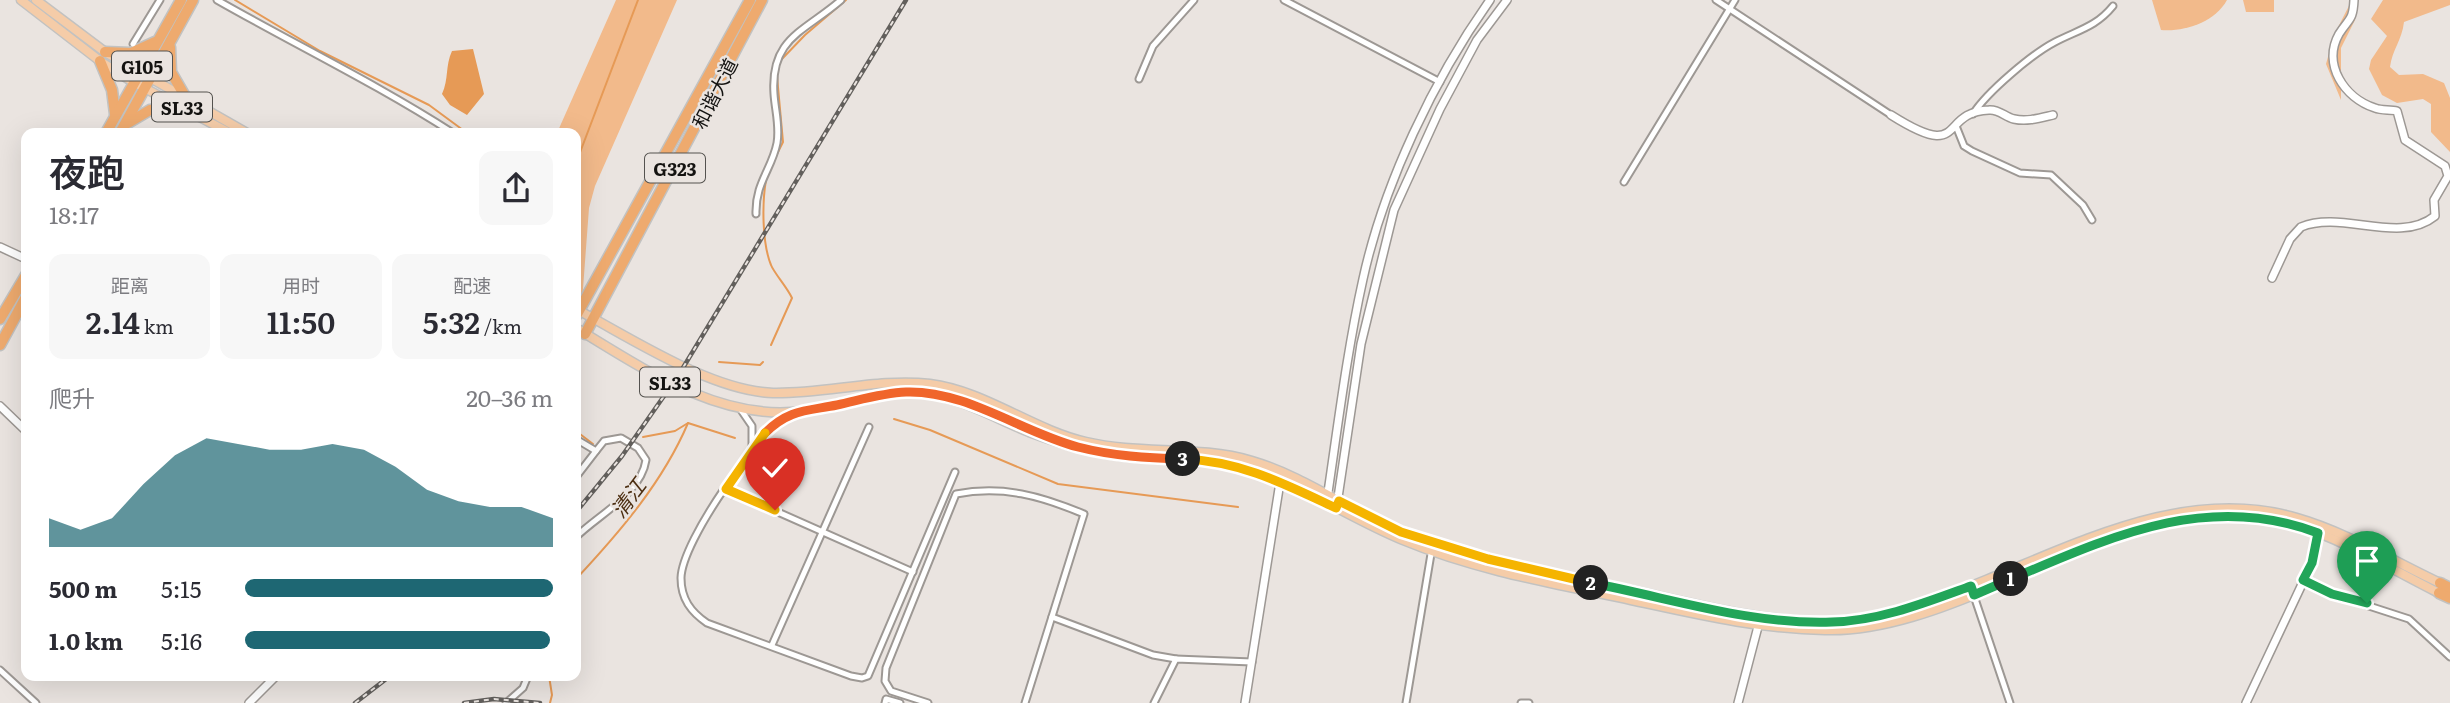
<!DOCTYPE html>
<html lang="zh">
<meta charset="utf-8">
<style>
:root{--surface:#fff;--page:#f7f7f7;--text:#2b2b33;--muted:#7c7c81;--accent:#1e6773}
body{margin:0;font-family:Literata,"Noto Sans SC",serif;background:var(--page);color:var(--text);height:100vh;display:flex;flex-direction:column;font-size:26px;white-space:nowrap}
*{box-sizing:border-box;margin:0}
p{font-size:23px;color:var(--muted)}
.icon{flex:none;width:38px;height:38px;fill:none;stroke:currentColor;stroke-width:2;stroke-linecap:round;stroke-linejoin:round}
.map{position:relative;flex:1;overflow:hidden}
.panel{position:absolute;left:21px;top:128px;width:560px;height:553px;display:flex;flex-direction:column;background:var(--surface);border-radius:14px;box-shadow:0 7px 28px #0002}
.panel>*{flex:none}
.pin{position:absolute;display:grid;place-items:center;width:60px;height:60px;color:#fff;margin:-72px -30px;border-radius:50% 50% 50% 0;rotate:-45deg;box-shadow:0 0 7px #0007}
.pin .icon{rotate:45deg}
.km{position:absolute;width:35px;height:35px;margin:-18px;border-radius:50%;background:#222;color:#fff;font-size:19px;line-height:35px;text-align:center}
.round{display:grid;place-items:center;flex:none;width:74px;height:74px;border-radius:14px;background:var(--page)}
.overview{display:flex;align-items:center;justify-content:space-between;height:119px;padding:0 28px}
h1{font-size:38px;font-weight:600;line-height:52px}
.stats{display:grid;grid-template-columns:repeat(3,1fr);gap:10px;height:119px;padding:7px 28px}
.stats div{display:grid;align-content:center;border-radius:14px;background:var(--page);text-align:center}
.stats b{font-size:30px;font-weight:600}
.stats small{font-size:19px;font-weight:400}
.stats p{font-size:19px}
.chart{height:196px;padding:14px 28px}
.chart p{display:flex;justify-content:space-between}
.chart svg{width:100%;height:126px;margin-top:7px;fill:var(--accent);opacity:.7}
ul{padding:0 28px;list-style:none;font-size:23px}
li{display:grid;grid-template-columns:112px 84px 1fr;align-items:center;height:52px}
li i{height:18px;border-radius:9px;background:var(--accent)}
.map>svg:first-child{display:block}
</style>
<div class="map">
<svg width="2450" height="703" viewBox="0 0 2450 703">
<rect width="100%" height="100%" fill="#eae4e0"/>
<g fill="#f2ba8b">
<path d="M 616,0 L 677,0 L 595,186 L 589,208 L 582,302 L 576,300 L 576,133 L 557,133 Z"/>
<path d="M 2152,0 L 2227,0 C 2215,22 2185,32 2161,30 Z"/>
<path d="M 2243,0 L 2274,0 L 2274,12 L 2246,12 Z"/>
<path d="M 2352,0 L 2358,0 L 2355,20 L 2341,48 L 2341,100 L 2326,64 L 2334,35 Z"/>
<path d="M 2383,0 L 2450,0 L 2450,5 L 2404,22 C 2402,40 2392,50 2390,67 L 2399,75 L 2423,74 L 2444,83 L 2450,98 L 2450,152 L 2431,132 L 2431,104 L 2423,99 L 2397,103 L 2382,95 L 2369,69 L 2371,60 L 2387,36 L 2371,19 Z"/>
</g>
<path fill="#e69a56" d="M 473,49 L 484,94 L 467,115 L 450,105 L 442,94 C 449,79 445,66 452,51 Z"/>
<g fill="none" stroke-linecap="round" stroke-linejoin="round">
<g stroke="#e69a56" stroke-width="2">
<path d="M 235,0 L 320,51 L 429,105 L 467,133"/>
<path d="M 780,61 L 805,35 L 846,0"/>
<path d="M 773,162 L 783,142 L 777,76"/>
<path d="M 576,163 L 638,0"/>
<path d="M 766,180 C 762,203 762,243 771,265 C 774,273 787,287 792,298 L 771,345"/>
<path d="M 719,362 L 760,365 L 763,362"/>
<path d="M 894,419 L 930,430 L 1058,484 L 1238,507"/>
<path d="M 576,431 L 593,444"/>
<path d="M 643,437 L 675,431 L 688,423 L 735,438"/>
<path d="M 576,579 C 619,533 663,482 688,423"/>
<path d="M 549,676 L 552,695 L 550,703"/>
</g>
<g stroke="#9d9894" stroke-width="9">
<g id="street">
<path d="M 217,0 C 296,45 377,84 453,133"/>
<path d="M 1284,0 L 1440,82"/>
<path d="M 1716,0 L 1891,115"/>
<path d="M 133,44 L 160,0"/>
<path d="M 1139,79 L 1153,46 L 1194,0"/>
<path d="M 1973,114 C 1987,92 2032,54 2055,42 C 2078,30 2096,27 2113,6"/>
<path d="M 1956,126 L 1964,146 L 1972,151 L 2020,173 L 2051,175 L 2083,205 L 2092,220"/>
<path d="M 1624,182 L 1735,0"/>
<path d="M 756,214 C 755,183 772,169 777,143 C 780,126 775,110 774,94 C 770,38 804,32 841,0"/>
<path d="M 741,410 L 752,426 L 752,445"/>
<path d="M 791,412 C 759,433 682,540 681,578 C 681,599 691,612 707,623 L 851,676 L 862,678 L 868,676 L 955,472"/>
<path d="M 576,439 L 596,451 L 604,441 L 621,438 L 638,448 L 646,460 C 641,494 598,515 576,537"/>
<path d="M 576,477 L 596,451"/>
<path d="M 726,489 L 913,572"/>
<path d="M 2303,580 L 2332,594 L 2409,619 L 2450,657"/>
<path d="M 1973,593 L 2010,703"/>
<path d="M 1052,617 L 1153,655 L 1176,659"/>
<path d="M 772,645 L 869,427"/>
<path d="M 0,670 L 36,703"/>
<path d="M 506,703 L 523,688 L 528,676"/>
<path d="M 885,703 L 886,699 L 900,703"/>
<path d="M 928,703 L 891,691 L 885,681 L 886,668 L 956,494 C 1003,485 1041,496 1084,514 L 1025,703"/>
<path d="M 1154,703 L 1176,659 L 1252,662"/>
<path d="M 1406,703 L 1432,548"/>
<path d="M 1521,703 L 1529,703"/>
</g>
</g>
<g stroke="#9d9894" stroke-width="10">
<g id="secondary">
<path d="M 1891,115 C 1967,163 1938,112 1989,110 C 1999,109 2005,117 2014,119 C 2027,122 2040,118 2053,115"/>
<path d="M 0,247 L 26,259"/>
<path d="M 2272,278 L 2290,239 L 2301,227 C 2342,210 2399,245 2435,216 L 2434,200 L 2448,176 L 2445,166 L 2405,140 L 2397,111 C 2390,109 2382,111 2375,108 C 2344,98 2322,64 2339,34 C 2349,18 2353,21 2354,0"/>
<path d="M 0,406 L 26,431"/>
<path d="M 1327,499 C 1338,425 1347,351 1363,279 C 1384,183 1434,79 1490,0"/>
<path d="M 1337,504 L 1361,344 L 1394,210 L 1440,109 L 1477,40 L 1507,0"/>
<path d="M 249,703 L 276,676"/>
<path d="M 1245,703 L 1281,476"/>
<path d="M 1738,703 L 1760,619"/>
<path d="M 2246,703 L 2312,563 L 2320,530"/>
</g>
</g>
<g stroke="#c2c2c1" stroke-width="11">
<g id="primary">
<path d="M 21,0 L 100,61 L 133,82 L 230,133"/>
<path d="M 36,0 L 105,52 L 247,133"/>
<path d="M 576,309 C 631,338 711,391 773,393 C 826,394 878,378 930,384 C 985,391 1033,430 1086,442 C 1141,455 1198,445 1252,461 C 1306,477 1351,512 1403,533 C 1476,562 1555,575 1631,590 C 1701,605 1753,620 1825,622 C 1878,624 1937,600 1986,580 C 2083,541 2189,486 2297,518 C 2346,532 2393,561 2440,583"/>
<path d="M 576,328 C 642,368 720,422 802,411 C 841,406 879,390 918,393 C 959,396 992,417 1029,432 C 1056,442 1086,451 1114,455 C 1160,463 1206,455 1251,469 C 1304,486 1352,519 1403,540 C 1475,570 1555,584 1631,600 C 1696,614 1758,629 1825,630 C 1881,632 1944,608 1995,586 C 2088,546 2195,492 2297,525 C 2346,541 2393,570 2439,593"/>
</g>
</g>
<g stroke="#c2c2c1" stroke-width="13">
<g id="highway">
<path d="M 170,47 L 171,72 L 186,98"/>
<path d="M 105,52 L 131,53 L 155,42"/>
<path d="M 100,61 L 112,90 L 115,114"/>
<path d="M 128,123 L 150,110 L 182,107"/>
<path d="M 106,133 L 181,0"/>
<path d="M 120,133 L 193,0"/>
<path d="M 576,316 L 750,0"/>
<path d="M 0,319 L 26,275"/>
<path d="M 585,334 L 762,0"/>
<path d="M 0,345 L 26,297"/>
<path d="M 2440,583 L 2450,588"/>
<path d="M 2439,593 L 2450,598"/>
</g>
</g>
<use href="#street" stroke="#fff" stroke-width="5"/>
<use href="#secondary" stroke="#fff" stroke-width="7"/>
<use href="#primary" stroke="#f5cca8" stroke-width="8"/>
<use href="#highway" stroke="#eeaa6e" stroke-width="10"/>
<g stroke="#625f5c" stroke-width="4.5">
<g id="rail">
<path d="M 576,512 L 622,456 L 678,376 L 906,0"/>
<path d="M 355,703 L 390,676"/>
<path d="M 464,703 L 494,699 L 540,703"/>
</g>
</g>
<use href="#rail" stroke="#eae4e0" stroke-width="2" stroke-dasharray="5" stroke-linecap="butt"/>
</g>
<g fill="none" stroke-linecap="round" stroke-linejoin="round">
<g stroke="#fff" stroke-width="14">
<path id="split-1" d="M 2011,579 C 2112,536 2209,491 2318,533 L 2312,563 L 2303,580 L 2332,594 L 2367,603"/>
</g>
<g stroke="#fff" stroke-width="14">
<path id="split-2" d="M 1591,583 C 1671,598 1750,625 1832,622 C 1880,621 1927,602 1971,586 L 1974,595 L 2011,579"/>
</g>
<g stroke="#fff" stroke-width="14">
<path id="split-3" d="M 1183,459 C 1241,461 1285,484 1336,508 L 1339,501 L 1401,532 L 1488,559 L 1591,583"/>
</g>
<g stroke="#fff" stroke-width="14">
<path id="split-4" d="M 765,433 C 789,409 807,411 837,405 C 860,400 882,393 906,392 C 966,390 1021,432 1078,447 C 1113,456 1147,458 1183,459"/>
</g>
<g stroke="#fff" stroke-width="14">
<path id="split-5" d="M 765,433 L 726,489 L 775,510"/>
</g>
<use href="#split-1" stroke="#22a559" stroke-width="9"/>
<use href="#split-2" stroke="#22a559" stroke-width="9"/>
<use href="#split-3" stroke="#f5b400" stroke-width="9"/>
<use href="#split-4" stroke="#f0652b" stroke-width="9"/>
<use href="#split-5" stroke="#f5b400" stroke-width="9"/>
</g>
<g text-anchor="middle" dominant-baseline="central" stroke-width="5" stroke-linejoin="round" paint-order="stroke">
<g fill="#eae4e0" stroke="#54524f" stroke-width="2">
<rect x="112" y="51.5" width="60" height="29" rx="5"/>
<rect x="152" y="92.5" width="60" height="29" rx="5"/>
<rect x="645" y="153.5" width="60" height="29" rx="5"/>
<rect x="640" y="367.5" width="60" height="29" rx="5"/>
</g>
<g font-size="18" font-weight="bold" fill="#141311">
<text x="142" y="66">G105</text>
<text x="182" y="107">SL33</text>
<text x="675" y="168">G323</text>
<text x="670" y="382">SL33</text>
</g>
<g font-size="19" fill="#141311" stroke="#eae4e0">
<text transform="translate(714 93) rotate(-63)">和谐大道</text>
</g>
<g font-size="21" font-style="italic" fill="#4c2e11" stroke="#eae4e0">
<text transform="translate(627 497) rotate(-53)">清江</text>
</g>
</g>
</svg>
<div class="pin" style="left:2367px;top:603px;background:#1e9e55"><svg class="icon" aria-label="arrive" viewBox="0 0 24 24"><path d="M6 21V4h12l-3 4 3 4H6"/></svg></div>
<div class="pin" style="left:775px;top:510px;background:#d93025"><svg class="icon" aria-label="check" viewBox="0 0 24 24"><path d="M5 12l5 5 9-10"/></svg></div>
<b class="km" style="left:2011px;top:579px">1</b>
<b class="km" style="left:1591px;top:583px">2</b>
<b class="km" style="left:1183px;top:459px">3</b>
<section class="panel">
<div class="overview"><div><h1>夜跑</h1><p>18:17</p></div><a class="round"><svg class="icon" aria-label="share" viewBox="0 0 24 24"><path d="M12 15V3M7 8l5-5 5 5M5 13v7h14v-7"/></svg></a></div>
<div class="stats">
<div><p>距离</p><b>2.14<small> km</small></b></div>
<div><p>用时</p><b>11:50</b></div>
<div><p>配速</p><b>5:32<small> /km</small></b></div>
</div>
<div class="chart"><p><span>爬升</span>20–36 m</p>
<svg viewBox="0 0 160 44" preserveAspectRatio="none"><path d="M0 44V34L10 38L20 34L30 22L40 12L50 6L60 8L70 10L80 10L90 8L100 10L110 16L120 24L130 28L140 30L150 30L160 34V44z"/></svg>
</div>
<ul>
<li><b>500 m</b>5:15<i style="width:100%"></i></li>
<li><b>1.0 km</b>5:16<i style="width:99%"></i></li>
</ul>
</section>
</div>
